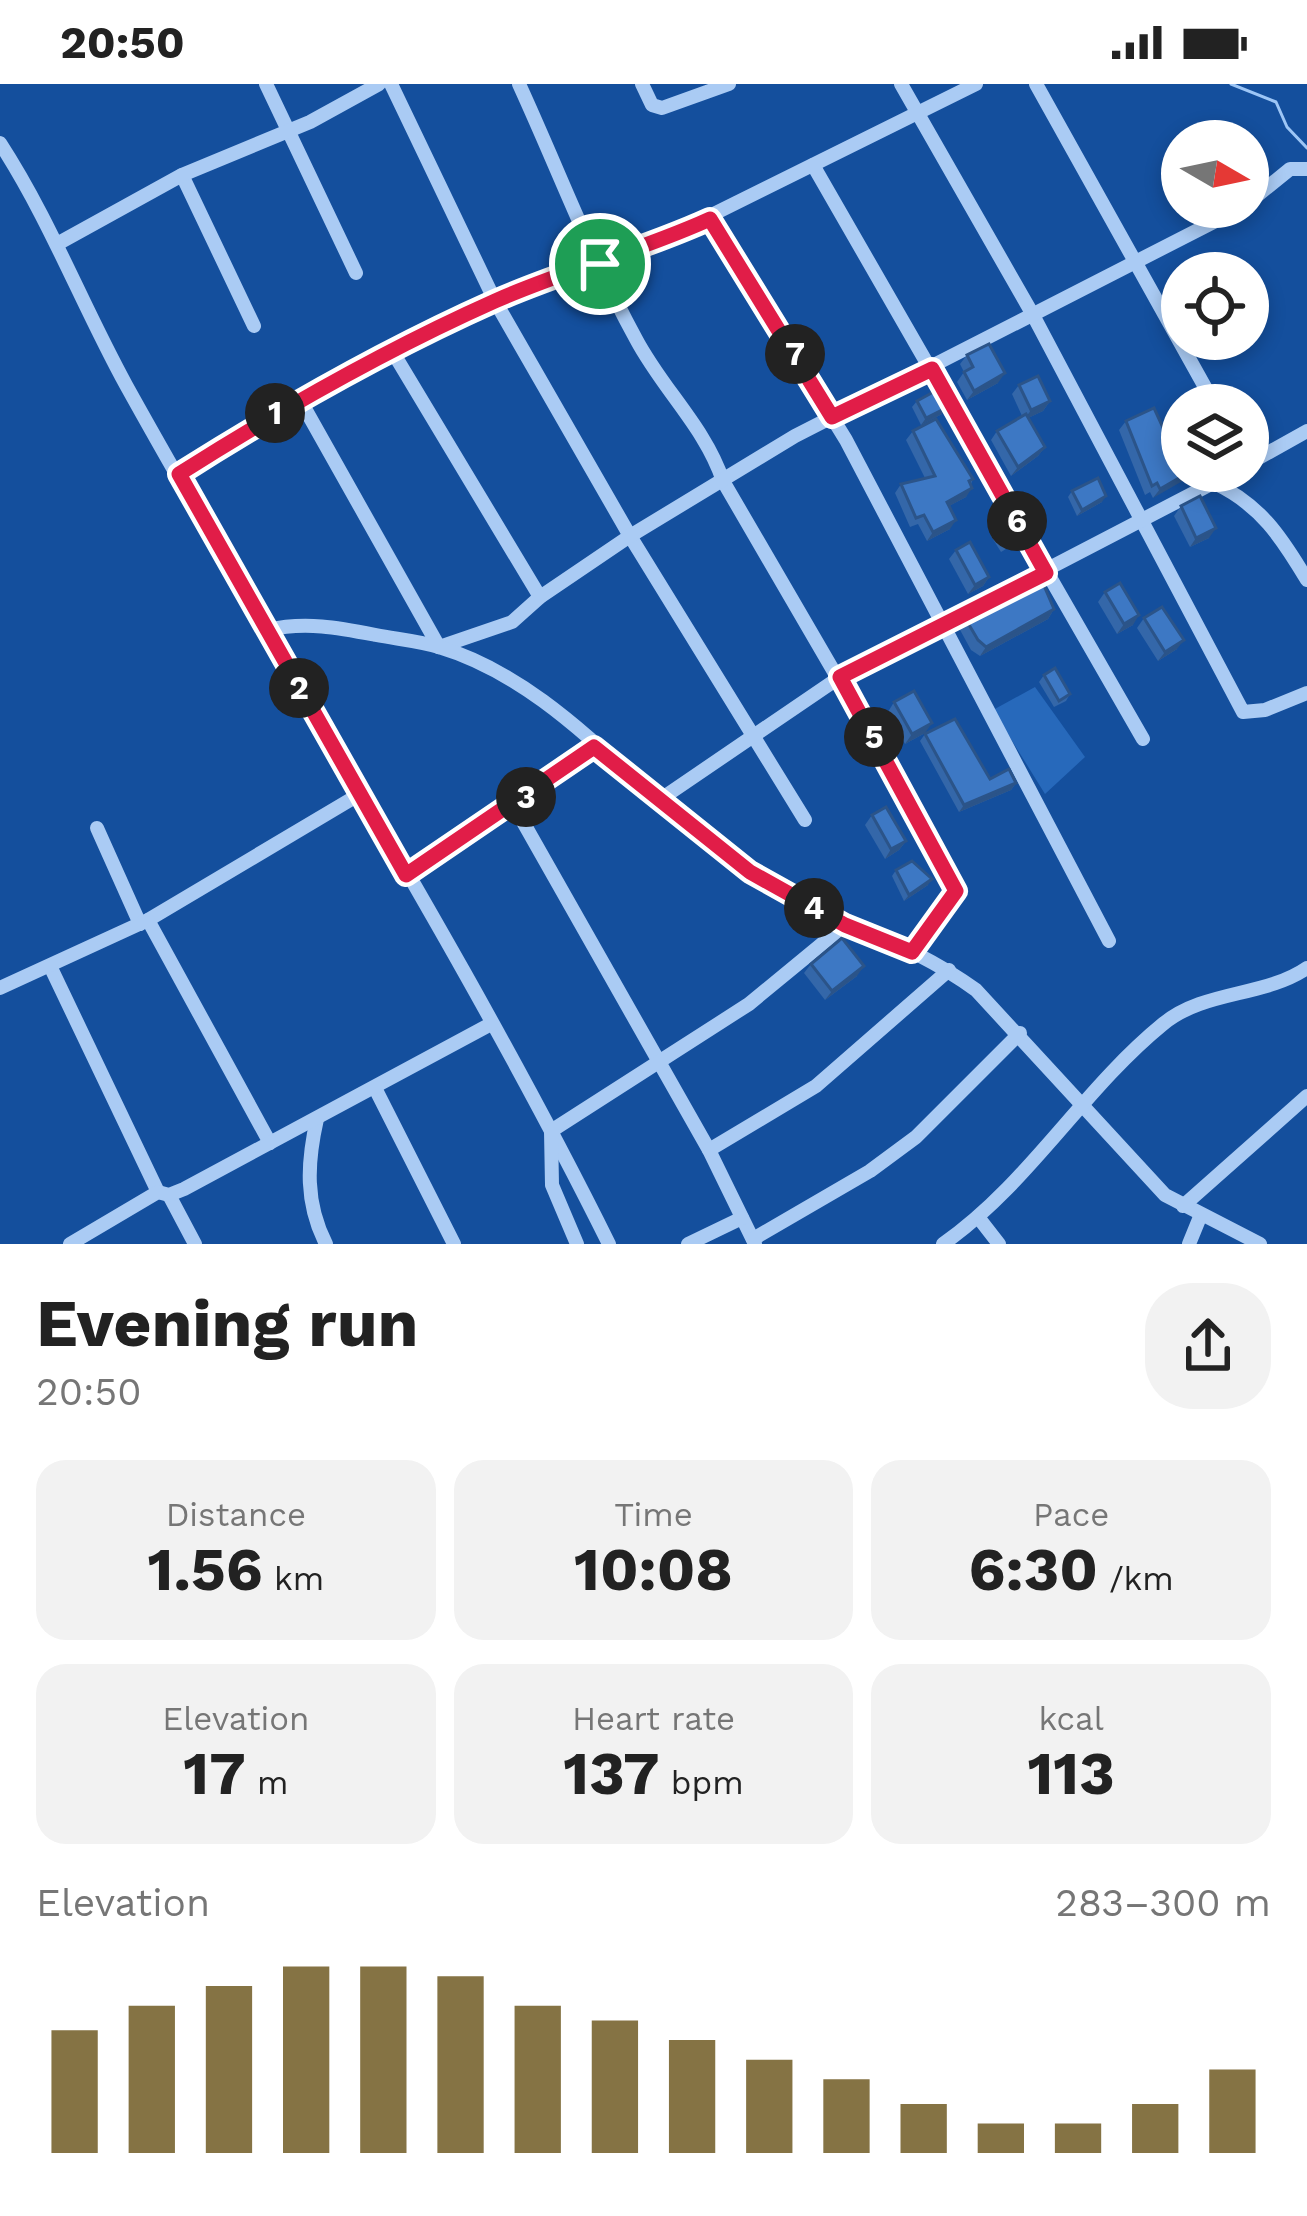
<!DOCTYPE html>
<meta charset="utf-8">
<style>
:root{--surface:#fff;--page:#f2f2f2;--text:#222;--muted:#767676;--accent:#857344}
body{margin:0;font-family:"Work Sans",sans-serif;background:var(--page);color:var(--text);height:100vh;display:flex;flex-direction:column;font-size:45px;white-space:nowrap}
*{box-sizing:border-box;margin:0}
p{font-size:39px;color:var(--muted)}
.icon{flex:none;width:66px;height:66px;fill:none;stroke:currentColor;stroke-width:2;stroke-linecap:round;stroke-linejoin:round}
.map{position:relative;height:1160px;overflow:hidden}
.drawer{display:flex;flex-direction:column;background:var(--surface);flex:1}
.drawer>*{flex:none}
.needle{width:78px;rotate:99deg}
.buttons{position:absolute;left:1161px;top:36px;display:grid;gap:24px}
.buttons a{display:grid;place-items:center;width:108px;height:108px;border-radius:50%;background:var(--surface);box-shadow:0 6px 18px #0003;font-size:60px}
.pin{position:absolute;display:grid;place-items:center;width:102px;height:102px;color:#fff;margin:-51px;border:6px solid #fff;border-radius:50%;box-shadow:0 3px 12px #0007}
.km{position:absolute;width:60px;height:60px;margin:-30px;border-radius:50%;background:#222;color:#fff;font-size:33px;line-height:60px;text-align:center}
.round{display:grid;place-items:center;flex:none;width:126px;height:126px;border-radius:48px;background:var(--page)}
.summary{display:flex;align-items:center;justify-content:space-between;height:204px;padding:0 36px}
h1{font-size:66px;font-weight:700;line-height:90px}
.metrics{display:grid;grid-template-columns:repeat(3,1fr);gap:18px;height:204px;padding:12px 36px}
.metrics div{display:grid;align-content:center;border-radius:30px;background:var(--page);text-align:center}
.metrics b{font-size:60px;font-weight:700}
.metrics small{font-size:33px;font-weight:400}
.metrics p{font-size:33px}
.chart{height:336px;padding:24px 36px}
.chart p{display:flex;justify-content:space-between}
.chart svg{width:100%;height:216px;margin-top:12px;stroke:var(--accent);stroke-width:6}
.status{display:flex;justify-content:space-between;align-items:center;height:84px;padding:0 60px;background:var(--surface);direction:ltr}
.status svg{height:33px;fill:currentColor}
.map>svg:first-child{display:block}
</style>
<div class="status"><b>20:50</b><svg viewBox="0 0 49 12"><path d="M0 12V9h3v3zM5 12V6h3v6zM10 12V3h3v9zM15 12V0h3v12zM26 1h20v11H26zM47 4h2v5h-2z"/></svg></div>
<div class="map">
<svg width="1307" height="1160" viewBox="0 0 1307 1160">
<rect width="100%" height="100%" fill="#144f9d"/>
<path fill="#2769bb" d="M 1035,603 L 1085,673 L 1045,710 L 993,626 Z"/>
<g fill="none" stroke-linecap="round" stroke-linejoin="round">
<path stroke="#9dc6f6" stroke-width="3" d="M 1231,0 L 1276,18 L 1287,43 L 1307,64"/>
<g stroke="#aacbf4" stroke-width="14">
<path d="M 266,0 L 356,189"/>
<path d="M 391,0 L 495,217 L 630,452 L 805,736"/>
<path d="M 519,0 C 558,85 591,173 636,255 C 663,306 705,343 723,397 L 947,782 L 954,815 L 912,868"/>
<path d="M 642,0 L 652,21 L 662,24 L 729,0"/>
<path d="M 901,0 L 1033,231 L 1243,628 L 1265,626 L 1307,609"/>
<path d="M 1036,0 L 1215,321"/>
<path d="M 0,59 C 50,136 82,221 126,301 C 285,588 463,866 609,1160"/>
<path d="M 813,81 L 1143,655"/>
<path d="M 182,91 L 254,242"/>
<path d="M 1248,119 L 1290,85 L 1307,85"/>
<path d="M 710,135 L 846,356 L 1109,857"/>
<path d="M 57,160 L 182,91 L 310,38 L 379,0"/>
<path d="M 394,270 L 540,513"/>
<path d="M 299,314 L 439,563 L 512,538 L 540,513 L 630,452 L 795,352 L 1243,123"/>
<path d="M 1248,380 L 1307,347"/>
<path d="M 179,390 L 299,314 L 495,217 L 639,167 L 976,0"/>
<path d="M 1214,399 C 1260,420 1282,454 1307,496"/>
<path d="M 268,546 C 305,537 340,544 376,551 C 397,555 419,557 439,563 C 563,600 643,721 749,788 C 822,833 908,856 976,906 L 1165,1111 L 1260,1160"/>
<path d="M 658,717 L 840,593 L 1236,387"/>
<path d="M 514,722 L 709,1066 L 755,1160"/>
<path d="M 97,744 L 140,840"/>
<path d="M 406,791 L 594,663"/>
<path d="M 148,836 L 360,710"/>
<path d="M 51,884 L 158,1108"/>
<path d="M 0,904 L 148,836 L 270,1059"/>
<path d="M 375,1004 L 454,1160"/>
<path d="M 317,1035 C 307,1079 305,1119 326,1160"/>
<path d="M 709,1066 L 816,1002 L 949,886"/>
<path d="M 169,1111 L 195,1160"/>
<path d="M 1183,1122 L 1307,1012"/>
<path d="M 978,1133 L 999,1160"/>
<path d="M 753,1155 L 870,1087 L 916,1053 L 1020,949"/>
<path d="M 70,1160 L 158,1108 L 169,1111 L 184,1105 L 491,940"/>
<path d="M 577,1160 L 552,1101 L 551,1047 L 749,920 L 845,841"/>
<path d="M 688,1160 L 742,1134"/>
<path d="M 943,1160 C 1029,1100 1082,1006 1163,940 C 1204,906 1265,913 1307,884"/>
<path d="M 1189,1160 L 1200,1133"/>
</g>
</g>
<g fill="#3467a9">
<path d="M 967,271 L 998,299 L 967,316 L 957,298 L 964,288 L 960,280 Z"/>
<path d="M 1019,301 L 1050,317 L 1043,327 L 1028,334 L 1045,363 L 1038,372 L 1011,392 L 991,356 L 997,347 L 1022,332 L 1012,310 Z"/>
<path d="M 917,317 L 942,330 L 921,341 L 912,323 Z"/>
<path d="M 1126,337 L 1182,387 L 1153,414 L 1150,408 L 1145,411 L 1119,346 Z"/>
<path d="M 913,347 L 973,395 L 966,413 L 949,422 L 950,445 L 927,457 L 918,440 L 910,443 L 895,409 L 901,400 L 925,394 L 906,356 Z"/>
<path d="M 1072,407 L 1102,418 L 1077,432 L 1068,413 Z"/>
<path d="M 1181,422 L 1209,454 L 1190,463 L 1174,432 Z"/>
<path d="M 996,446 L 1020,453 L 1016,459 L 1001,468 L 991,452 Z"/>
<path d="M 956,466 L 989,493 L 983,502 L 968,510 L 949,475 Z"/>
<path d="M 1105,508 L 1133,541 L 1117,550 L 1098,518 Z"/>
<path d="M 1054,525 L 1048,535 L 980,572 L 971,566 L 959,544 L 965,534 Z"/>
<path d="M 1144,534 L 1177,565 L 1158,577 L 1137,544 Z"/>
<path d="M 1044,591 L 1070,610 L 1066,617 L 1054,623 L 1039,598 Z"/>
<path d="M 894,618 L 925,649 L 905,660 L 888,628 Z"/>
<path d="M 925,650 L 990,695 L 1016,699 L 1011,706 L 959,728 L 920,657 Z"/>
<path d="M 872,731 L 906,757 L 899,766 L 885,775 L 865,741 Z"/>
<path d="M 896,786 L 928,801 L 904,817 L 892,792 Z"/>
<path d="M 811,880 L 857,892 L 825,916 L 804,889 Z"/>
</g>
<g fill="#2b5489">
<path d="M 1005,289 L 998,299 L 967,316 L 974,307 Z"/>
<path d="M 1050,317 L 1043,327 L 1024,336 L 1031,326 Z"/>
<path d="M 946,324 L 942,330 L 921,341 L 926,334 Z"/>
<path d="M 1045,363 L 1038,372 L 1011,392 L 1018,383 Z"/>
<path d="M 1191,387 L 1200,387 L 1153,414 L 1160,405 Z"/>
<path d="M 972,404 L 966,413 L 940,427 L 947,418 Z"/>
<path d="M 1106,412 L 1102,418 L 1077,432 L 1082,426 Z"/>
<path d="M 956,436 L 950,445 L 927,457 L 933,448 Z"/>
<path d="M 1216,444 L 1209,454 L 1190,463 L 1196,454 Z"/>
<path d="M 989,493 L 983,502 L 968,510 L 975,501 Z"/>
<path d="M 1054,525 L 1048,535 L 980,572 L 986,563 Z"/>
<path d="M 1139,531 L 1133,541 L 1117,550 L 1124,540 Z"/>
<path d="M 1184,556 L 1177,565 L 1158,577 L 1165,568 Z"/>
<path d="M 932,639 L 925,649 L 905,660 L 912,650 Z"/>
<path d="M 1016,699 L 1011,706 L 959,728 L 964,721 Z"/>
<path d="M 906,757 L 899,766 L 885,775 L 891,765 Z"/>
<path d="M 932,795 L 928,801 L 904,817 L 909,811 Z"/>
<path d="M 864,882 L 857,892 L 825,916 L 832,907 Z"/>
</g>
<g fill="#3d78c4" stroke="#2b5489" stroke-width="3">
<path d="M 989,260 L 1005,289 L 974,307 L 964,288 L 973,283 L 967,271 Z"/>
<path d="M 1038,292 L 1050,317 L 1031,326 L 1019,301 Z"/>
<path d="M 937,306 L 946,324 L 926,334 L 917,317 Z"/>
<path d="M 1154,324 L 1171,361 L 1182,354 L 1182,387 L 1191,387 L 1160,405 L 1157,399 L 1152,402 L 1126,337 Z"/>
<path d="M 1026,330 L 1045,363 L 1018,383 L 997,347 Z"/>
<path d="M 936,335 L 973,395 L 969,397 L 972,404 L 947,418 L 956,436 L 933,448 L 924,431 L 916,434 L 901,400 L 935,392 L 913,347 Z"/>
<path d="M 1098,394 L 1106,412 L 1082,426 L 1072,407 Z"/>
<path d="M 1200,412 L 1216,444 L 1196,454 L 1181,422 Z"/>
<path d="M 1011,437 L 1020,453 L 1006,462 L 996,446 Z"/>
<path d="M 970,458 L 989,493 L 975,501 L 956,466 Z"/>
<path d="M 1042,497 L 1054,525 L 986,563 L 978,556 L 965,534 Z"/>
<path d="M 1120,499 L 1139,531 L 1124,540 L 1105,508 Z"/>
<path d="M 1162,523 L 1184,556 L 1165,568 L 1144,534 Z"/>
<path d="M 1055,584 L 1070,610 L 1059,617 L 1044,591 Z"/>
<path d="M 914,607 L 932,639 L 912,650 L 894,618 Z"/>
<path d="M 955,635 L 990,695 L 1009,685 L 1016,699 L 964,721 L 925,650 Z"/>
<path d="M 886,723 L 906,757 L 891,765 L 872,731 Z"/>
<path d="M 912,777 L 932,795 L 909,811 L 896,786 Z"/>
<path d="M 842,854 L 864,882 L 832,907 L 811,880 Z"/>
</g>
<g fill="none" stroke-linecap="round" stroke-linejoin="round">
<g stroke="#fff" stroke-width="24">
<path id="route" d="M 710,135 L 832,333 L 932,285 L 1046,489 L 840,593 L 956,807 L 912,868 L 845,841 L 750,788 L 594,663 L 406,791 L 179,390 C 280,326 385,266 495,217 C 565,186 640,167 710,135 Z"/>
</g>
<use href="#route" stroke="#e11d48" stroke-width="15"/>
</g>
</svg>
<div class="buttons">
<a><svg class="needle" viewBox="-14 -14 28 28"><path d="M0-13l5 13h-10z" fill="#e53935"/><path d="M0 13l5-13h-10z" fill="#767676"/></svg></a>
<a><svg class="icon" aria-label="locate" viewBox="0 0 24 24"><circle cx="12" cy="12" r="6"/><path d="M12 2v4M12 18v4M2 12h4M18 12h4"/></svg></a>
<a><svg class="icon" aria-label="layers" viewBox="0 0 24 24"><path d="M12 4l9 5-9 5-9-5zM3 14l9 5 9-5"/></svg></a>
</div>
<div class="pin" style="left:600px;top:180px;background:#1e9e55"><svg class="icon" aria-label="arrive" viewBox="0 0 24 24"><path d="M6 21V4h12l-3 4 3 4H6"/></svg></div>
<b class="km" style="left:275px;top:329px">1</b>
<b class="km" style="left:299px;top:604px">2</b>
<b class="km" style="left:526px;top:713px">3</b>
<b class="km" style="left:814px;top:824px">4</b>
<b class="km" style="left:874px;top:653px">5</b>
<b class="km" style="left:1017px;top:437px">6</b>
<b class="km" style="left:795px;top:270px">7</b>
</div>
<section class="drawer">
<div class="summary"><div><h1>Evening run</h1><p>20:50</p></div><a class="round"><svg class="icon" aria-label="share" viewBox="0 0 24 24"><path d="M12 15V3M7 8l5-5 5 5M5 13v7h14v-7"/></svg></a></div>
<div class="metrics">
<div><p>Distance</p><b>1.56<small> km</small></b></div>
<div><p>Time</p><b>10:08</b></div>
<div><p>Pace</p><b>6:30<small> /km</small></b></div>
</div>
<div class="metrics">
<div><p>Elevation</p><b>17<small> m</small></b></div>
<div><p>Heart rate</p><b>137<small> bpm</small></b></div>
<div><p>kcal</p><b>113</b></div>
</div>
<div class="chart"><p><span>Elevation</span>283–300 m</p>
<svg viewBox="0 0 160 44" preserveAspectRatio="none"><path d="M5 44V19M15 44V14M25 44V10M35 44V6M45 44V6M55 44V8M65 44V14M75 44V17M85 44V21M95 44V25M105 44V29M115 44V34M125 44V38M135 44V38M145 44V34M155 44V27"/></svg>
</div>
</section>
